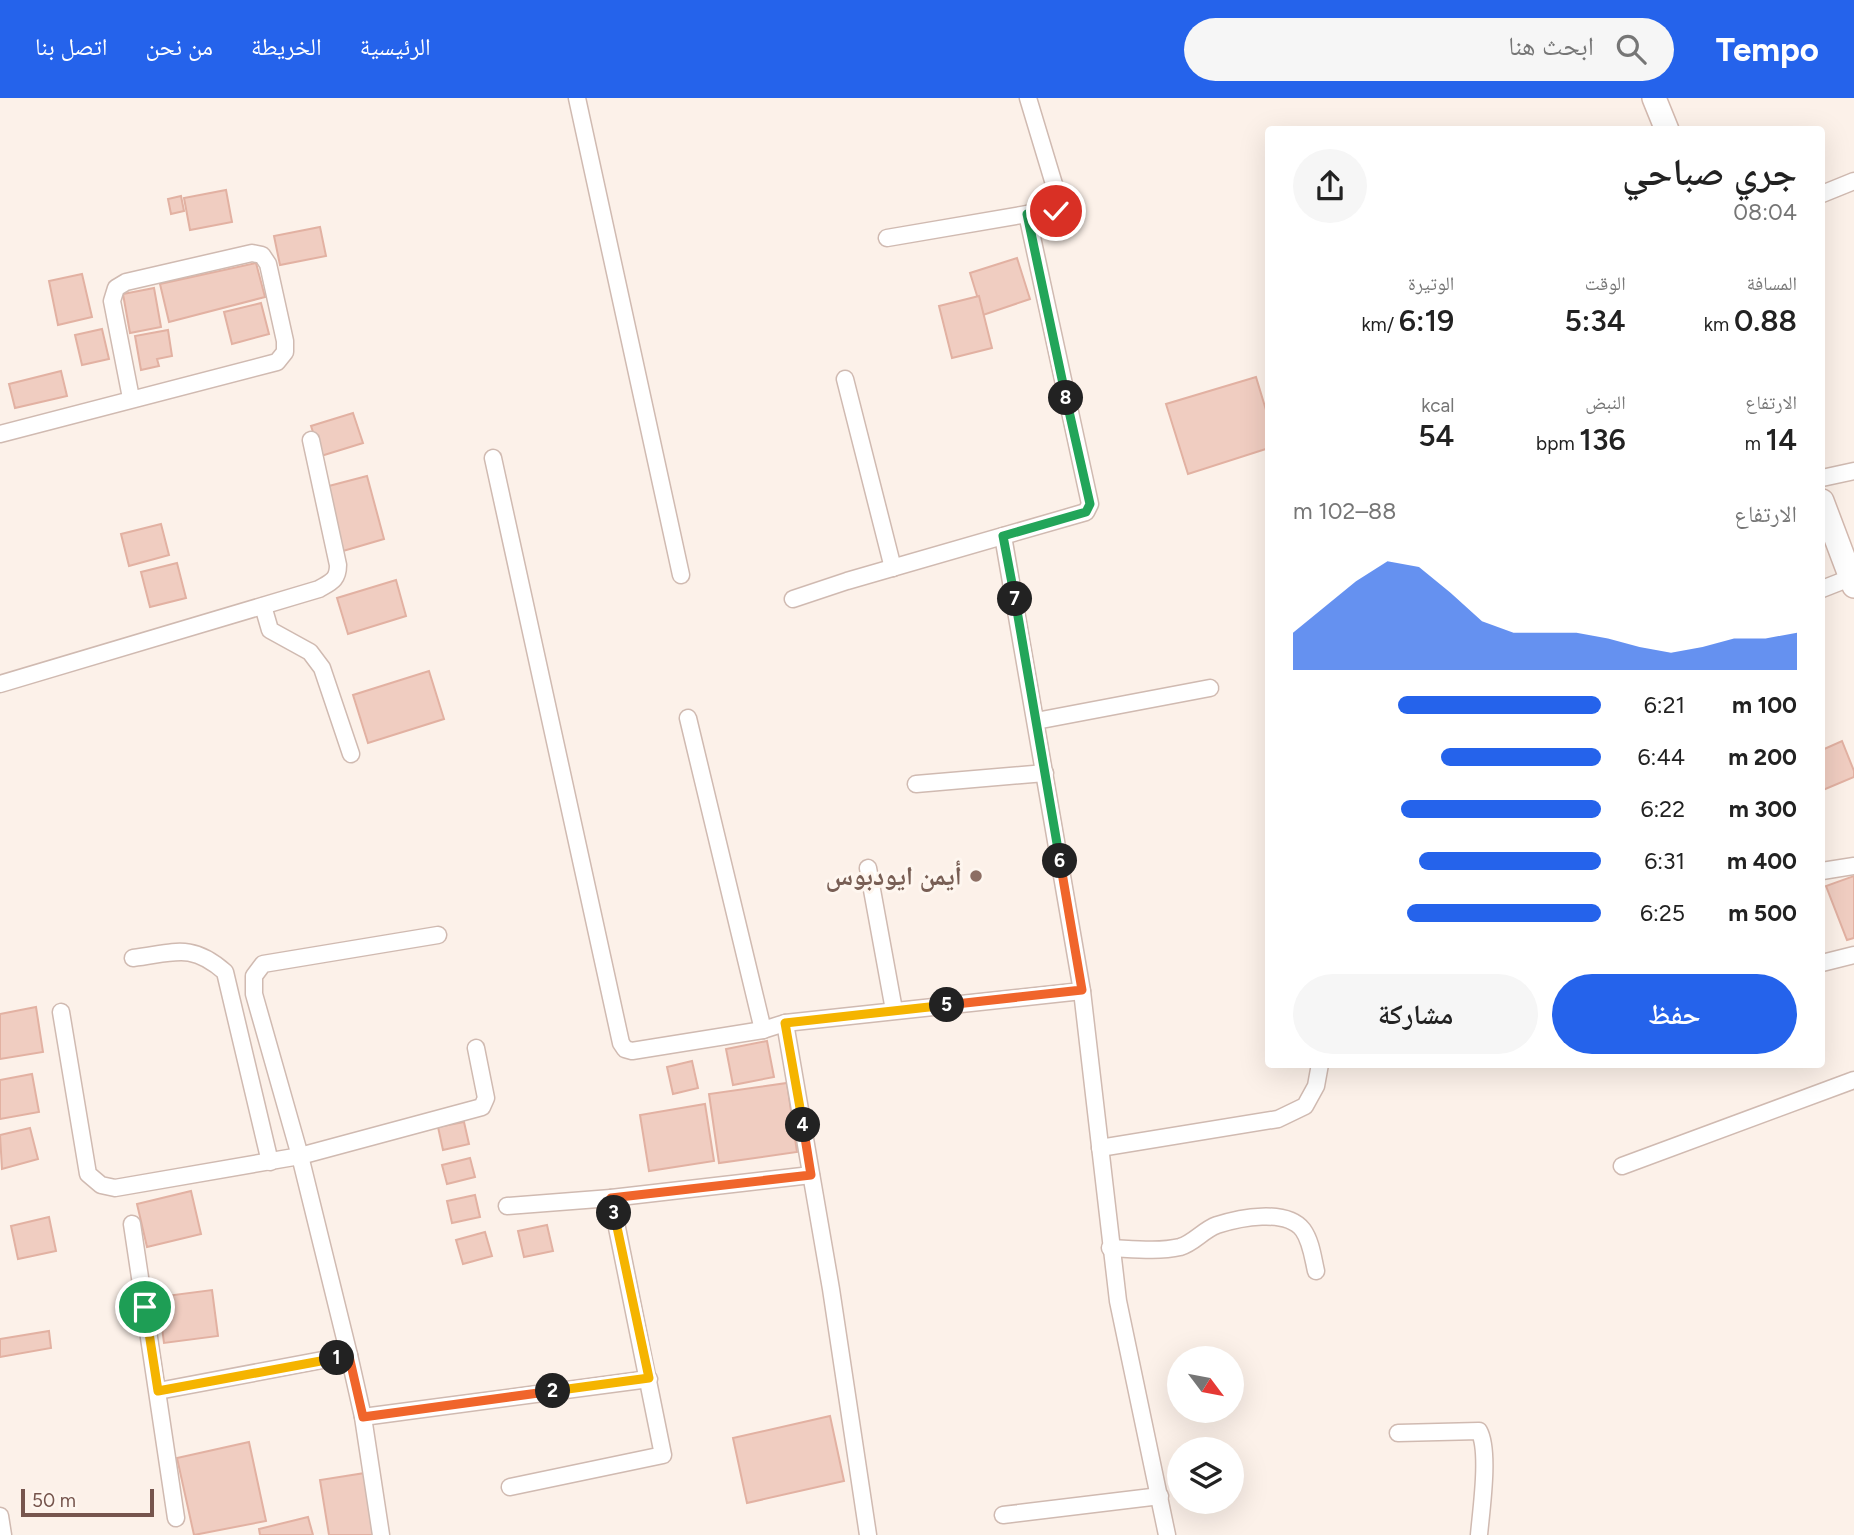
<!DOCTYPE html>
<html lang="ar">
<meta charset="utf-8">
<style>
:root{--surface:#fff;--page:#f6f6f6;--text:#222;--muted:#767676;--accent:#2563eb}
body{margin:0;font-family:Figtree,"Noto Naskh Arabic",sans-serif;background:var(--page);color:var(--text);direction:rtl;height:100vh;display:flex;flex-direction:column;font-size:26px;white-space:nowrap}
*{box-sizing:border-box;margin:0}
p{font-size:23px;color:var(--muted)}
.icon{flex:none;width:38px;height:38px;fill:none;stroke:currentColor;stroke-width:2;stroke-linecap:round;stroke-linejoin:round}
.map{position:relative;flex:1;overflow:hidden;direction:ltr}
.side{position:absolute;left:1265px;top:28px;width:560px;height:942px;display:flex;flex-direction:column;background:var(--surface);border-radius:7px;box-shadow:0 7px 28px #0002;direction:rtl}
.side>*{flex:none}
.needle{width:46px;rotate:122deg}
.buttons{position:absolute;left:1167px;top:1248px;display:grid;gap:14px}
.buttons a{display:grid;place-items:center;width:77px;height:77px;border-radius:50%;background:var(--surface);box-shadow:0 7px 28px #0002;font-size:35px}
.scale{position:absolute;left:21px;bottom:18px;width:133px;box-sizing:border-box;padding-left:7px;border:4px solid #76554d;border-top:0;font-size:19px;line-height:24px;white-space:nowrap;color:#76554d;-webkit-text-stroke:5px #fef6ef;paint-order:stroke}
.pin{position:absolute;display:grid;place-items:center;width:60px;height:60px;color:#fff;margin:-30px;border:4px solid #fff;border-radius:50%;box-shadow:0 2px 7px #0007}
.km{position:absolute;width:35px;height:35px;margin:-18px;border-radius:50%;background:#222;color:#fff;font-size:19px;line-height:35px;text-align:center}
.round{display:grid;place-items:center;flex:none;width:74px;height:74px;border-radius:37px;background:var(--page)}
.summary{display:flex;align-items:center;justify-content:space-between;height:119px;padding:0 28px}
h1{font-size:38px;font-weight:600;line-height:52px}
.metrics{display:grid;grid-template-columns:repeat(3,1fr);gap:10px;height:119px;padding:7px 28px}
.metrics div{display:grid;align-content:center}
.metrics b{font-size:30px;font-weight:600}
.metrics small{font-size:19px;font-weight:400}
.metrics p{font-size:19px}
.chart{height:196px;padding:14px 28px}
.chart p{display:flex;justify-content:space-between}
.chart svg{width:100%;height:126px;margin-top:7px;fill:var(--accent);opacity:.7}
.primary-button{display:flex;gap:14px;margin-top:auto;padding:14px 28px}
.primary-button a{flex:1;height:80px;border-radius:42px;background:var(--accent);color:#fff;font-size:28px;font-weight:600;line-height:80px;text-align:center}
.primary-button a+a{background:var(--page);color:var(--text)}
ul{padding:0 28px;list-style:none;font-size:23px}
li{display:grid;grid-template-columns:112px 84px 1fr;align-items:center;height:52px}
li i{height:18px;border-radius:9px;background:var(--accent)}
header{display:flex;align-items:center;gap:42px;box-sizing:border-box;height:98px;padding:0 35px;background:var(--accent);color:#fff}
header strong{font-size:33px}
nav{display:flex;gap:38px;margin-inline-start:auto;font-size:24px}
.search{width:490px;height:63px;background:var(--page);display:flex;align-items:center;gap:18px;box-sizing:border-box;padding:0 24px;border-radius:38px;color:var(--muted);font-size:26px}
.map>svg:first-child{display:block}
</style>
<header>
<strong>Tempo</strong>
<div class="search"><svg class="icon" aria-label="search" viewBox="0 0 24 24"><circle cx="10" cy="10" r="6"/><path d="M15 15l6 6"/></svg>ابحث هنا</div>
<nav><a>الرئيسية</a><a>الخريطة</a><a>من نحن</a><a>اتصل بنا</a></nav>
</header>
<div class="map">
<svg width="1854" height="1437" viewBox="0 0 1854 1437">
<rect width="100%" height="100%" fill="#fcf1e9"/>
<g fill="#f0cdc1" stroke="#e2b1a2" stroke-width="2">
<path d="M 226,92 L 232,124 L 190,132 L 184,100 Z"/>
<path d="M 181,98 L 184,113 L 171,116 L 168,101 Z"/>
<path d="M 320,129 L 326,158 L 280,167 L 274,138 Z"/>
<path d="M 1017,160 L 1030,201 L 983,217 L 970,175 Z"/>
<path d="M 256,165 L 265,199 L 169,224 L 160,186 Z"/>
<path d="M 82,176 L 92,219 L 58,227 L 49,183 Z"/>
<path d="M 154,190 L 161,229 L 130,235 L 123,196 Z"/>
<path d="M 979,198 L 992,250 L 952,260 L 939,208 Z"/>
<path d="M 261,205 L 269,236 L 232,246 L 224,214 Z"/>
<path d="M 102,231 L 109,261 L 82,267 L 75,237 Z"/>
<path d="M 168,232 L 172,258 L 157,261 L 159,268 L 141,272 L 135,238 Z"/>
<path d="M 61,273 L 67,298 L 15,310 L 9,286 Z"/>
<path d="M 1256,279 L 1269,322 L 1269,350 L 1188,376 L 1166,306 Z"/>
<path d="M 353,315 L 363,345 L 321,358 L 311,328 Z"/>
<path d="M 367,378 L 384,441 L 343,453 L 325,389 Z"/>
<path d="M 161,426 L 169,457 L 129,468 L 121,436 Z"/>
<path d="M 177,465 L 186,500 L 150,509 L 141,474 Z"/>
<path d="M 396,482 L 406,518 L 348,536 L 337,500 Z"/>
<path d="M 429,573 L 444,621 L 368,645 L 353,597 Z"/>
<path d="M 1842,643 L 1854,673 L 1854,679 L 1823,692 L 1822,652 Z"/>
<path d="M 1854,778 L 1854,840 L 1847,842 L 1826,788 Z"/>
<path d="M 36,909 L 43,954 L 0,961 L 0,916 Z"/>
<path d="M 767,943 L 774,979 L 733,987 L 726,951 Z"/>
<path d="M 692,963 L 698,990 L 673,996 L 667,969 Z"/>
<path d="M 32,976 L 39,1014 L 0,1021 L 0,982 Z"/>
<path d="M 787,985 L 797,1054 L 719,1065 L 709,996 Z"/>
<path d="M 705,1006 L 714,1063 L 649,1073 L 640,1017 Z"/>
<path d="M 464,1024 L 469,1046 L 443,1052 L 438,1029 Z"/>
<path d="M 30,1030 L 38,1061 L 2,1071 L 0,1037 Z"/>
<path d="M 470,1060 L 475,1079 L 447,1086 L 442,1067 Z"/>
<path d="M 191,1093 L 201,1136 L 147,1149 L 137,1106 Z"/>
<path d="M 475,1097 L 480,1119 L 452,1125 L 447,1103 Z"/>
<path d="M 49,1119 L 56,1153 L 18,1161 L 11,1128 Z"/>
<path d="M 547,1127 L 553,1153 L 524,1159 L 518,1133 Z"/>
<path d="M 485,1134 L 492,1158 L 463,1166 L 456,1142 Z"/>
<path d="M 212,1192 L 218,1238 L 164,1245 L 158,1199 Z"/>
<path d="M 49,1233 L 51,1250 L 0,1259 L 0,1241 Z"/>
<path d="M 830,1318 L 844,1383 L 747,1405 L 733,1340 Z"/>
<path d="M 249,1344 L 266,1423 L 194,1437 L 177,1360 Z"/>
<path d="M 365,1375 L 375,1437 L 329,1437 L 320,1382 Z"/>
<path d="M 308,1419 L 313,1437 L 260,1437 L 259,1431 Z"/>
</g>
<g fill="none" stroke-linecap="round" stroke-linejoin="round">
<g stroke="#d0bab1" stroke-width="19">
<g id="street">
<path d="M 577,0 L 681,477"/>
<path d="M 1822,96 L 1854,83"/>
<path d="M 887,140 L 1027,116 L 1056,113 L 1060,106 L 1028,0"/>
<path d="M 845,281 L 893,470"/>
<path d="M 0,336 L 277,264 L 285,254 L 285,243 L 268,166 L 262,157 L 252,155 L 126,184 L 116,190 L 112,203 L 131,300"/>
<path d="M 493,360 L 621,945 L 625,951 L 632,953 L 763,932 L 785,925 L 1082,893"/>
<path d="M 1822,380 L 1854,373"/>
<path d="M 1003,438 L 1082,893 L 1118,1203 L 1167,1437"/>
<path d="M 1822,491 L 1850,480"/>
<path d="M 793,501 L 847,483 L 1086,414 L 1090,406 L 1027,116"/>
<path d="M 263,508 L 270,532 L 310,554 L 322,570 L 351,656"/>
<path d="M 0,586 L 319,491 C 331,484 338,482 338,467 L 311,342"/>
<path d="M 688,620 L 763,932"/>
<path d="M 1036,623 L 1210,590"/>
<path d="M 916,686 L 1045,675"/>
<path d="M 868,770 L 894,912"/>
<path d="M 1822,773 L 1854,768"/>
<path d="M 133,860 C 174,855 191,844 225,874 L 270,1064"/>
<path d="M 1822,865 L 1854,857"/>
<path d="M 61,914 L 88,1076 L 101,1087 L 115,1090 L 300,1058 L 482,1009 L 486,1000 L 476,950"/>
<path d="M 785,925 L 831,1191 L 868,1437"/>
<path d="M 1100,1050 L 1278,1021 L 1305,1008 L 1316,988 L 1320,966"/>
<path d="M 1622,1068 L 1854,982"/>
<path d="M 507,1108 L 611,1100"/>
<path d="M 132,1126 L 176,1420"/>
<path d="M 1110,1150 C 1133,1151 1158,1154 1180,1149 C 1194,1145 1203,1132 1217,1127 C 1239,1120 1286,1110 1303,1132 C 1311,1143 1313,1160 1316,1173"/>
<path d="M 158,1293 L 349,1257"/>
<path d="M 363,1319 L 649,1281"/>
<path d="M 1398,1335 L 1479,1333 C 1490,1353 1481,1413 1479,1437"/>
<path d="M 510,1389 L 663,1357 L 611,1100 L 811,1077"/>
<path d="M 1003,1417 L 1160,1398"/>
<path d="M 0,1418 L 3,1437"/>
<path d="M 381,1437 L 363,1319 L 349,1257 L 300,1058 L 254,896 L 254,878 L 263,866 L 438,837"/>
</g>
</g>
<g stroke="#d3b9af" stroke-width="26">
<g id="secondary">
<path d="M 1654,0 L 1667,32"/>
<path d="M 1822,403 L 1854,488"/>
</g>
</g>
<use href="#street" stroke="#fff" stroke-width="16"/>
<use href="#secondary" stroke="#fff" stroke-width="23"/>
</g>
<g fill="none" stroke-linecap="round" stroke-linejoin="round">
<g stroke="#fff" stroke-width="14">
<path id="split-1" d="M 145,1209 L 158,1293 L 337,1260"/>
</g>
<g stroke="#fff" stroke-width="14">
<path id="split-2" d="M 337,1260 L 349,1258 L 363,1319 L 553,1293"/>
</g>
<g stroke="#fff" stroke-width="14">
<path id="split-3" d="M 553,1293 L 649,1280 L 614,1115"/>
</g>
<g stroke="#fff" stroke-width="14">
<path id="split-4" d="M 614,1115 L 611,1100 L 811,1077 L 803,1027"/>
</g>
<g stroke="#fff" stroke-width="14">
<path id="split-5" d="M 803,1027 L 785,925 L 947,907"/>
</g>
<g stroke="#fff" stroke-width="14">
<path id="split-6" d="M 947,907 L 1082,892 L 1060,763"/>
</g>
<g stroke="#fff" stroke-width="14">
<path id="split-7" d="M 1015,501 L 1060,763"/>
</g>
<g stroke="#fff" stroke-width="14">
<path id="split-8" d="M 1015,501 L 1003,438 L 1086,414 L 1090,406 L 1066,300"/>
</g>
<g stroke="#fff" stroke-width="14">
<path id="split-9" d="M 1056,113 L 1027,116 L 1066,300"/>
</g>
<use href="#split-1" stroke="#f5b400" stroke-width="9"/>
<use href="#split-2" stroke="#f0652b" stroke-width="9"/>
<use href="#split-3" stroke="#f5b400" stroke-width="9"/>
<use href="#split-4" stroke="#f0652b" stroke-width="9"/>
<use href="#split-5" stroke="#f5b400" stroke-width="9"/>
<use href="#split-6" stroke="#f0652b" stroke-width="9"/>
<use href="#split-7" stroke="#22a559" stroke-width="9"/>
<use href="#split-8" stroke="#22a559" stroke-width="9"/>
<use href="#split-9" stroke="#22a559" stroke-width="9"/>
</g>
<circle fill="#8d6e63" stroke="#fef6ef" stroke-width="2.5" cx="976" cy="778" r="7"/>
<g text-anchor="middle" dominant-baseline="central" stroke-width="6" stroke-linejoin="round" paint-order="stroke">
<g font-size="26" font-weight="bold" fill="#785e54" stroke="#fef6ef" text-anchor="end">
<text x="962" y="778">أيمن ايودبوس</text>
</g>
</g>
</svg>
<div class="buttons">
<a><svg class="needle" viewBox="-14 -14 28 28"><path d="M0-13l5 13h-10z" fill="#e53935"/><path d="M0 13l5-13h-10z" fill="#767676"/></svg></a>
<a><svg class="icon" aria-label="layers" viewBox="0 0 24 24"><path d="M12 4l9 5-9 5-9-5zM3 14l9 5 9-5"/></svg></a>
</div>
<div class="scale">50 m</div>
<div class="pin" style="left:145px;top:1209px;background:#1e9e55"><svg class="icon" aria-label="arrive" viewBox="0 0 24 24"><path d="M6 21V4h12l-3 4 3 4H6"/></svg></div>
<div class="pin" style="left:1056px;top:113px;background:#d93025"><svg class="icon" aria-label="check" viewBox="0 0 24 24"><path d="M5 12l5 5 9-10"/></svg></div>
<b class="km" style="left:337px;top:1260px">1</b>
<b class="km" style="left:553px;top:1293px">2</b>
<b class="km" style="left:614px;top:1115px">3</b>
<b class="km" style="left:803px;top:1027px">4</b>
<b class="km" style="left:947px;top:907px">5</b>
<b class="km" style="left:1060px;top:763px">6</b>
<b class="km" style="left:1015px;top:501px">7</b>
<b class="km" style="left:1066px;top:300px">8</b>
<section class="side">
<div class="summary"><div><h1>جري صباحي</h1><p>08:04</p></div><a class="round"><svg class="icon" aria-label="share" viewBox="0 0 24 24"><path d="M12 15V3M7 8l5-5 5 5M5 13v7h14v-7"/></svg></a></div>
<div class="metrics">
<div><p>المسافة</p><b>0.88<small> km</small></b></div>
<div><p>الوقت</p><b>5:34</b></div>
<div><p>الوتيرة</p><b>6:19<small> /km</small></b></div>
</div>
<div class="metrics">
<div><p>الارتفاع</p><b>14<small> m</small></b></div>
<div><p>النبض</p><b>136<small> bpm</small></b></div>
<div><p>kcal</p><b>54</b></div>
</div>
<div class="chart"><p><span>الارتفاع</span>88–102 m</p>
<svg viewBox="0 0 160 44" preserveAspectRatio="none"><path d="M0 44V31L10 22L20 13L30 6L40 8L50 17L60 27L70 31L80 31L90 31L100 33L110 36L120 38L130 36L140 33L150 33L160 31V44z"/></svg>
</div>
<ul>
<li><b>100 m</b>6:21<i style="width:66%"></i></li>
<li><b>200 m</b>6:44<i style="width:52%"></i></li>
<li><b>300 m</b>6:22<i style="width:65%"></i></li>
<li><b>400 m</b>6:31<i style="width:59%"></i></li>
<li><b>500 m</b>6:25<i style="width:63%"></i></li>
</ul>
<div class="primary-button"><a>حفظ</a><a>مشاركة</a></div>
</section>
</div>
